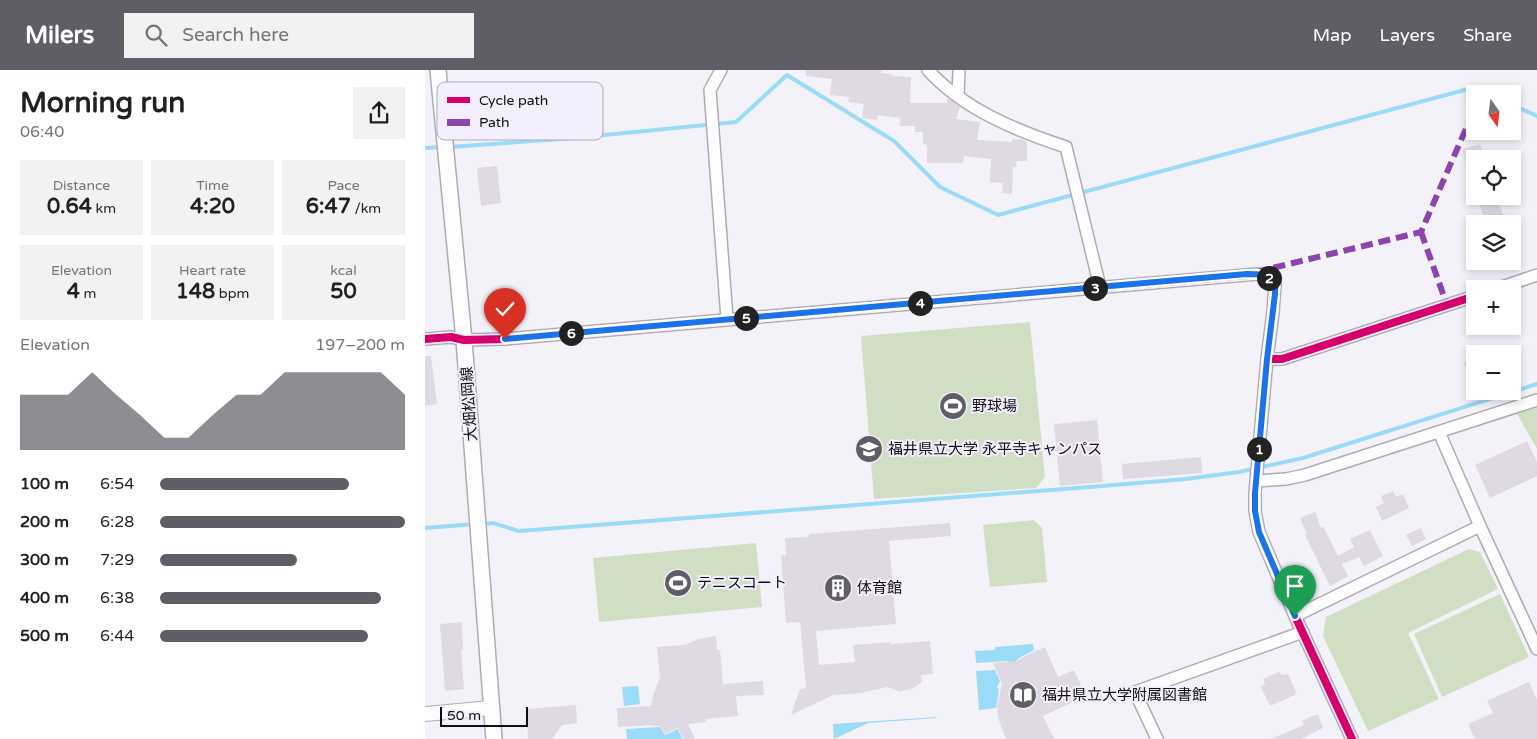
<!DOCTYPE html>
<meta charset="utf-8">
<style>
:root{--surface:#fff;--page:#f2f2f2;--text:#202124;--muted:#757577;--accent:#605d66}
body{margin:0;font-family:"Varela Round","Noto Sans JP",sans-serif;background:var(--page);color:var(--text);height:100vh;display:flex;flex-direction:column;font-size:19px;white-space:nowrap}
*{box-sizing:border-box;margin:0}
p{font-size:16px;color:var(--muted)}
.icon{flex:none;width:28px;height:28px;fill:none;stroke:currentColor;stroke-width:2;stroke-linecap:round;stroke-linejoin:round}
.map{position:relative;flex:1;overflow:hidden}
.details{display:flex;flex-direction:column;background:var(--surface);width:425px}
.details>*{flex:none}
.needle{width:32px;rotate:166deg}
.controls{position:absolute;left:1041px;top:15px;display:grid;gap:10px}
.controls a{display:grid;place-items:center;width:55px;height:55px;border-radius:0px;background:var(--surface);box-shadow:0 2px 8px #0003;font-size:25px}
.scale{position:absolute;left:15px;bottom:12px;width:88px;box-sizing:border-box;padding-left:5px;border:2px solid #110d17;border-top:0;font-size:14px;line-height:18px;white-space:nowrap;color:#110d17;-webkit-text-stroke:4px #f3effc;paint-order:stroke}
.pin{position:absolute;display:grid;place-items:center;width:42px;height:42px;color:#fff;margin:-51px -21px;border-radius:50% 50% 50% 0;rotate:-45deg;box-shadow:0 0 5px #0007}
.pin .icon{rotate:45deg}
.km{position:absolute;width:25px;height:25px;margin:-12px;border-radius:50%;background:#222;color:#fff;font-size:14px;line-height:25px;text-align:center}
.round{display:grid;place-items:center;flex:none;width:52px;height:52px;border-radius:0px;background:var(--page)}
.headline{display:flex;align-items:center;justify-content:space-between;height:85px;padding:0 20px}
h1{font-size:28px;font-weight:700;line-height:38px}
.figures{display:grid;grid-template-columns:repeat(3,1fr);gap:8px;height:85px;padding:5px 20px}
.figures div{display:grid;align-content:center;border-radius:0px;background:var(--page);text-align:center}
.figures b{font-size:21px;font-weight:700}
.figures small{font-size:14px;font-weight:400}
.figures p{font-size:14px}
.chart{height:140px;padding:10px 20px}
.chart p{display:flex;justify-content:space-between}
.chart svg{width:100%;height:90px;margin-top:5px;fill:var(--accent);opacity:.7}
ul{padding:0 20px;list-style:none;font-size:16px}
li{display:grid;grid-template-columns:80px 60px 1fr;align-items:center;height:38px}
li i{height:12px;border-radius:6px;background:var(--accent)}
header{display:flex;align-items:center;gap:30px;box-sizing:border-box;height:70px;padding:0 25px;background:var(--accent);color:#fff}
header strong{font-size:24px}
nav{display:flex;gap:28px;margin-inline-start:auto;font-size:18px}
.search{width:350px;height:45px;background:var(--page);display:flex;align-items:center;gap:12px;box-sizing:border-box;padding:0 18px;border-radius:0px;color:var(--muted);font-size:19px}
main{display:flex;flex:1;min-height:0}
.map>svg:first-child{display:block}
</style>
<header>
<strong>Milers</strong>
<div class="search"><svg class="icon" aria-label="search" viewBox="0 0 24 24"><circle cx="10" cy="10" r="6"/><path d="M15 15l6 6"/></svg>Search here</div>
<nav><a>Map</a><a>Layers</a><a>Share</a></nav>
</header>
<main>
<section class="details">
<div class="headline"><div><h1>Morning run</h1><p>06:40</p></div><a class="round"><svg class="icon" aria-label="share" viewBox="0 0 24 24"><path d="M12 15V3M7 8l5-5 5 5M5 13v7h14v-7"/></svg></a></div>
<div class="figures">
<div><p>Distance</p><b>0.64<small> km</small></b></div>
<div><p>Time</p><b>4:20</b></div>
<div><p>Pace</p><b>6:47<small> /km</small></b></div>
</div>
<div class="figures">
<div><p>Elevation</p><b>4<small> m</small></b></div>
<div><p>Heart rate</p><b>148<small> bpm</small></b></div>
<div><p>kcal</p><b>50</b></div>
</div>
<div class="chart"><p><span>Elevation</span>197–200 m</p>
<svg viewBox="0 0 160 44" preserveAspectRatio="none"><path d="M0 44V17L10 17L20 17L30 6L40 17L50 27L60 38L70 38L80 27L90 17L100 17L110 6L120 6L130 6L140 6L150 6L160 17V44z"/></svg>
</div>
<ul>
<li><b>100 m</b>6:54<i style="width:77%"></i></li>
<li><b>200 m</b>6:28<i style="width:100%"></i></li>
<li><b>300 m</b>7:29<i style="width:56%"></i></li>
<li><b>400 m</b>6:38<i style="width:90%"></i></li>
<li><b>500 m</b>6:44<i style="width:85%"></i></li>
</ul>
</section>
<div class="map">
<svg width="1112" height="669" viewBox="0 0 1112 669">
<rect width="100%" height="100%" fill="#f4f2f9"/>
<g fill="#d0dfc3">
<path d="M 605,252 L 620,407 L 611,418 L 449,429 L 436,266 Z"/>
<path d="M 1112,335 L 1112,379 L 1091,342 Z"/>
<path d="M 609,450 L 617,458 L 622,512 L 565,517 L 558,455 Z"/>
<path d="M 331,473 L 337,537 L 174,552 L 168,488 Z"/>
<path d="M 1044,479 L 1055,482 L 1073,519 L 983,563 L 1014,629 L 943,661 L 898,566 L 901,547 Z"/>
<path d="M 1075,524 L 1104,587 L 1017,627 L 989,564 Z"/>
</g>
<g fill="#9adbf7">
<path d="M 608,574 L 609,580 L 594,588 L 583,599 L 583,591 L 551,593 L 550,581 L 570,580 L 570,577 Z"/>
<path d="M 570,600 L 575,611 L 572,618 L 574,619 L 571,638 L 554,640 L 551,601 Z"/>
<path d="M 213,616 L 215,634 L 199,636 L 197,617 Z"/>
<path d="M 511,647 L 512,648 L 443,653 L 409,669 L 408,654 Z"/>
<path d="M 235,657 L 240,665 L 253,659 L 257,669 L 202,669 L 201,659 Z"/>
</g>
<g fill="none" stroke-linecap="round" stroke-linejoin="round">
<g stroke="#9adbf7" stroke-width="4">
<path d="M 1088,35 L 1112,46"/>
<path d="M 25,77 L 149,68 L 311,52 L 362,5 L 469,71 L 515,117 L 573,145 L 1047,18 L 1061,24"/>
<path d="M 0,78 L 18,77"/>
<path d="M 57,454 L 68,453 L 94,461 L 665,417 L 761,409 L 814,402 L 878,388 L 1112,314"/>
<path d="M 0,458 L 50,454"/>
</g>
</g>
<g fill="#ded9e3">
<path d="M 381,0 L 457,0 L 456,3 L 467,4 L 466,6 L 486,7 L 485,33 L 522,33 L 522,29 L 525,30 L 535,37 L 531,49 L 555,52 L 552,70 L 587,72 L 587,69 L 600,70 L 600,72 L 602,72 L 602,91 L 592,91 L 591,97 L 588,97 L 587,124 L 577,123 L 578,113 L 565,112 L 566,89 L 539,86 L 538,93 L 502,93 L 502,75 L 498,74 L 498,62 L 490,62 L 490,56 L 475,56 L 475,48 L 453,45 L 452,50 L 437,48 L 439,34 L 423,32 L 424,27 L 405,25 L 407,9 L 381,6 Z"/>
<path d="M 1055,74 L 1059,89 L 1050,89 L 1050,114 L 1048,114 L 1037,79 Z"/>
<path d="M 72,96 L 76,133 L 56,136 L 52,98 Z"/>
<path d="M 1052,126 L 1072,126 L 1081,154 L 1061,154 Z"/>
<path d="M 0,286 L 6,286 L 12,334 L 0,336 Z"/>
<path d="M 1050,290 L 1050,319 L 1048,319 L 1039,292 Z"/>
<path d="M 672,350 L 678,412 L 635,416 L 629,354 Z"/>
<path d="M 1102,371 L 1112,392 L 1112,406 L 1065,428 L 1050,395 Z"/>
<path d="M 776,387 L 777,403 L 698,409 L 697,394 Z"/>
<path d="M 968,421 L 971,427 L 978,424 L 984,438 L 957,451 L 951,437 L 959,433 L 956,426 Z"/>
<path d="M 890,442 L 896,458 L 898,456 L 913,486 L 929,477 L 925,469 L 945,460 L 958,486 L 939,496 L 934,487 L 917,494 L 923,506 L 905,516 L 880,465 L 882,464 L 875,448 Z"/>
<path d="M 525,453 L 526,466 L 464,471 L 471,554 L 391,561 L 394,595 L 430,592 L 428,575 L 466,572 L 466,574 L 505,571 L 508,604 L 496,605 L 497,612 L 488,618 L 474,622 L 471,620 L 462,617 L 436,623 L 408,625 L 366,645 L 375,619 L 381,618 L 375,552 L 361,553 L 356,485 L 361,485 L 360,468 L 384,467 L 384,464 Z"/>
<path d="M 996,458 L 1001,469 L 987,476 L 981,465 Z"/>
<path d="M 37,552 L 38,580 L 36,580 L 39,619 L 20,621 L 15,554 Z"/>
<path d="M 291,566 L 292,580 L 295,580 L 298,614 L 338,611 L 339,625 L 311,626 L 313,646 L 281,649 L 281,652 L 263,654 L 270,669 L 258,669 L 253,658 L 240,664 L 235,656 L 227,656 L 227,655 L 193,657 L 192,638 L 226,636 L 229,623 L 235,608 L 232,577 L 259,575 L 274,569 Z"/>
<path d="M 620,577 L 633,607 L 649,600 L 661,626 L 618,646 L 629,669 L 581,669 L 573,648 L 572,636 L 577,614 L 568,593 L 592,591 L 604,584 Z"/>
<path d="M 854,602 L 857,605 L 863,604 L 872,624 L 845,636 L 836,617 L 840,614 L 838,609 Z"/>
<path d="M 1104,612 L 1112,630 L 1112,669 L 1050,669 L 1043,654 L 1068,643 L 1062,631 Z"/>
<path d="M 151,635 L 152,653 L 137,655 L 127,669 L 103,669 L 101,639 Z"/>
<path d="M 893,645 L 898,658 L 876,669 L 846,669 L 879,655 L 877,651 L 887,646 Z"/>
</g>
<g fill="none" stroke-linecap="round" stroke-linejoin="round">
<g stroke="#aeabb4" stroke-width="14">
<g id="minor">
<path d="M 296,0 L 285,20 L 302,249"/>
<path d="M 503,0 C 538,39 592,61 641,77 L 675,217"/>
<path d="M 533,26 L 534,0"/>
<path d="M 1071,219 L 1112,205"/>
<path d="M 0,269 L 26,267 L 39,270 L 80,269 L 832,204 L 846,208 L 850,214 L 848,242 L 842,289"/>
<path d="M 1014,362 L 1055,456 L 1112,579"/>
<path d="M 832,411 L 861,409 L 880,405 L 1112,330"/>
<path d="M 870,546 L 1055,456"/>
<path d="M 732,669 L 710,622 L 878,562"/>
<path d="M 927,669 L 870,546 L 834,462 L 830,441 L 830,423 L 842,289 L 857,289 L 1050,226"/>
</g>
</g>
<g stroke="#aeabb4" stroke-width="16">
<path id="tertiary" d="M 0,644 L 66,638"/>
</g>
<g stroke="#aeabb4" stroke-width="18">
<path id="secondary" d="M 13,0 L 39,270 L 69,669"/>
</g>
<use href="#minor" stroke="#fdfdfe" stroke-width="11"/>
<use href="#tertiary" stroke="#fdfdfe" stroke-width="14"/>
<use href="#secondary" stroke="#fdfdfe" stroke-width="15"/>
<g stroke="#8e44ad" stroke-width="6" stroke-dasharray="12 6" stroke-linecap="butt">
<path d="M 996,162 L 1022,235"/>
<path d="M 831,202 L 996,162 L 1050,38"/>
</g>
<g stroke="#f3effc" stroke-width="11">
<g id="cycleway">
<path d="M 0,269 L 26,267 L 39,270 L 80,269 L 832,204 L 846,208 L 850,214 L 848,242 L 842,289"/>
<path d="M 927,669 L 870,546 L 834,462 L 830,441 L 830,423 L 842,289 L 857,289 L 1050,226"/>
</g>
</g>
<use href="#cycleway" stroke="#d6006c" stroke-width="8"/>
</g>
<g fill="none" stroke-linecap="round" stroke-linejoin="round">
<g stroke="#fff" stroke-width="10">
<path id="route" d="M 80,269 L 822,204 C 831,204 847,204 850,215 C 851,217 850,221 850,224 L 842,289 L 830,423 L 830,441 L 834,462 L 870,546"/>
</g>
<use href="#route" stroke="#1a73e8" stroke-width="6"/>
</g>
<defs>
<g id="stadium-disc" transform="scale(1.4375)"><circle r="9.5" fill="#605d66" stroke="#f3effc"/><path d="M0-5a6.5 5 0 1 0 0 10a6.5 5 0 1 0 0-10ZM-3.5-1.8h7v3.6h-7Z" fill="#fff"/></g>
<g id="university-disc" transform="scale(1.4375)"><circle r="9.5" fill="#605d66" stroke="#f3effc"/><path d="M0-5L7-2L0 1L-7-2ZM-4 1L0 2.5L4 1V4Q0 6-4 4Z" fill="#fff"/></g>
<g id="building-disc" transform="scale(1.4375)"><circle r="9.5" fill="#605d66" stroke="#f3effc"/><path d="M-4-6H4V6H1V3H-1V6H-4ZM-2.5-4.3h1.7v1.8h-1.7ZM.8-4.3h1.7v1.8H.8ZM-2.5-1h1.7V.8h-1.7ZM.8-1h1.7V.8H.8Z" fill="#fff"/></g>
<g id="library-disc" transform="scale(1.4375)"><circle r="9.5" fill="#605d66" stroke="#f3effc"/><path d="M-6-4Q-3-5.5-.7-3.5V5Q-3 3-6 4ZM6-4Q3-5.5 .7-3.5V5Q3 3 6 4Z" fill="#fff"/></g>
</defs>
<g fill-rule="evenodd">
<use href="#stadium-disc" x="528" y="336"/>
<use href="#university-disc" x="444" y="379"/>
<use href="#stadium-disc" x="253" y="513"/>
<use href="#building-disc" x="413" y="518"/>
<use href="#library-disc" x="598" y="625"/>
</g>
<g text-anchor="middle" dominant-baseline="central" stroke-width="4" stroke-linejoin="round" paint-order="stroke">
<g font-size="15" fill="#110d17" stroke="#f3effc">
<text transform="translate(44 334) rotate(-94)">大畑松岡線</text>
</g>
<g font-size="15" fill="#110d17" stroke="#f3effc" text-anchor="start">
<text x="547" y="336">野球場</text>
<text x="463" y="379">福井県立大学 永平寺キャンパス</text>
<text x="272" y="513">テニスコート</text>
<text x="432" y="518">体育館</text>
<text x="617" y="625">福井県立大学附属図書館</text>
</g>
</g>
<rect x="12" y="12" width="166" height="58" rx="8" fill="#f3effc" stroke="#afabb7" stroke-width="1"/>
<rect x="22" y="27" width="23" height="6" fill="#d6006c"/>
<rect x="22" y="49" width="23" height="7" fill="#8e44ad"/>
<g font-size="14" fill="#110d17">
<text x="54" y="35">Cycle path</text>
<text x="54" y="57">Path</text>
</g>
</svg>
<div class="controls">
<a><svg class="needle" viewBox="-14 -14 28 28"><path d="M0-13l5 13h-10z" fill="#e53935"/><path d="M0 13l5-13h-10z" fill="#757577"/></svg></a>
<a><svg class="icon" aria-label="locate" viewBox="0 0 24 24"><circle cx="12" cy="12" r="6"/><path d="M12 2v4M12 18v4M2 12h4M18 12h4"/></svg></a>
<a><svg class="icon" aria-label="layers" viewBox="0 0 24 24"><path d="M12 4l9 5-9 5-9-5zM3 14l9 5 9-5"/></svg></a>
<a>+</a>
<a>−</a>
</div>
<div class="scale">50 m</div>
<div class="pin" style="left:870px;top:546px;background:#1e9e55"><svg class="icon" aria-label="arrive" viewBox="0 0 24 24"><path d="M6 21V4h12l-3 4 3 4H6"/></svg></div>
<div class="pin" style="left:80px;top:269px;background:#d93025"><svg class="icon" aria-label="check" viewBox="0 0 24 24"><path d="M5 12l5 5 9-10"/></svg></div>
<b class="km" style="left:834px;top:379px">1</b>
<b class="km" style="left:844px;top:208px">2</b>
<b class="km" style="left:670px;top:218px">3</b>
<b class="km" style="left:495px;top:233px">4</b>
<b class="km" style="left:321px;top:248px">5</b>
<b class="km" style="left:146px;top:263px">6</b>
</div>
</main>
